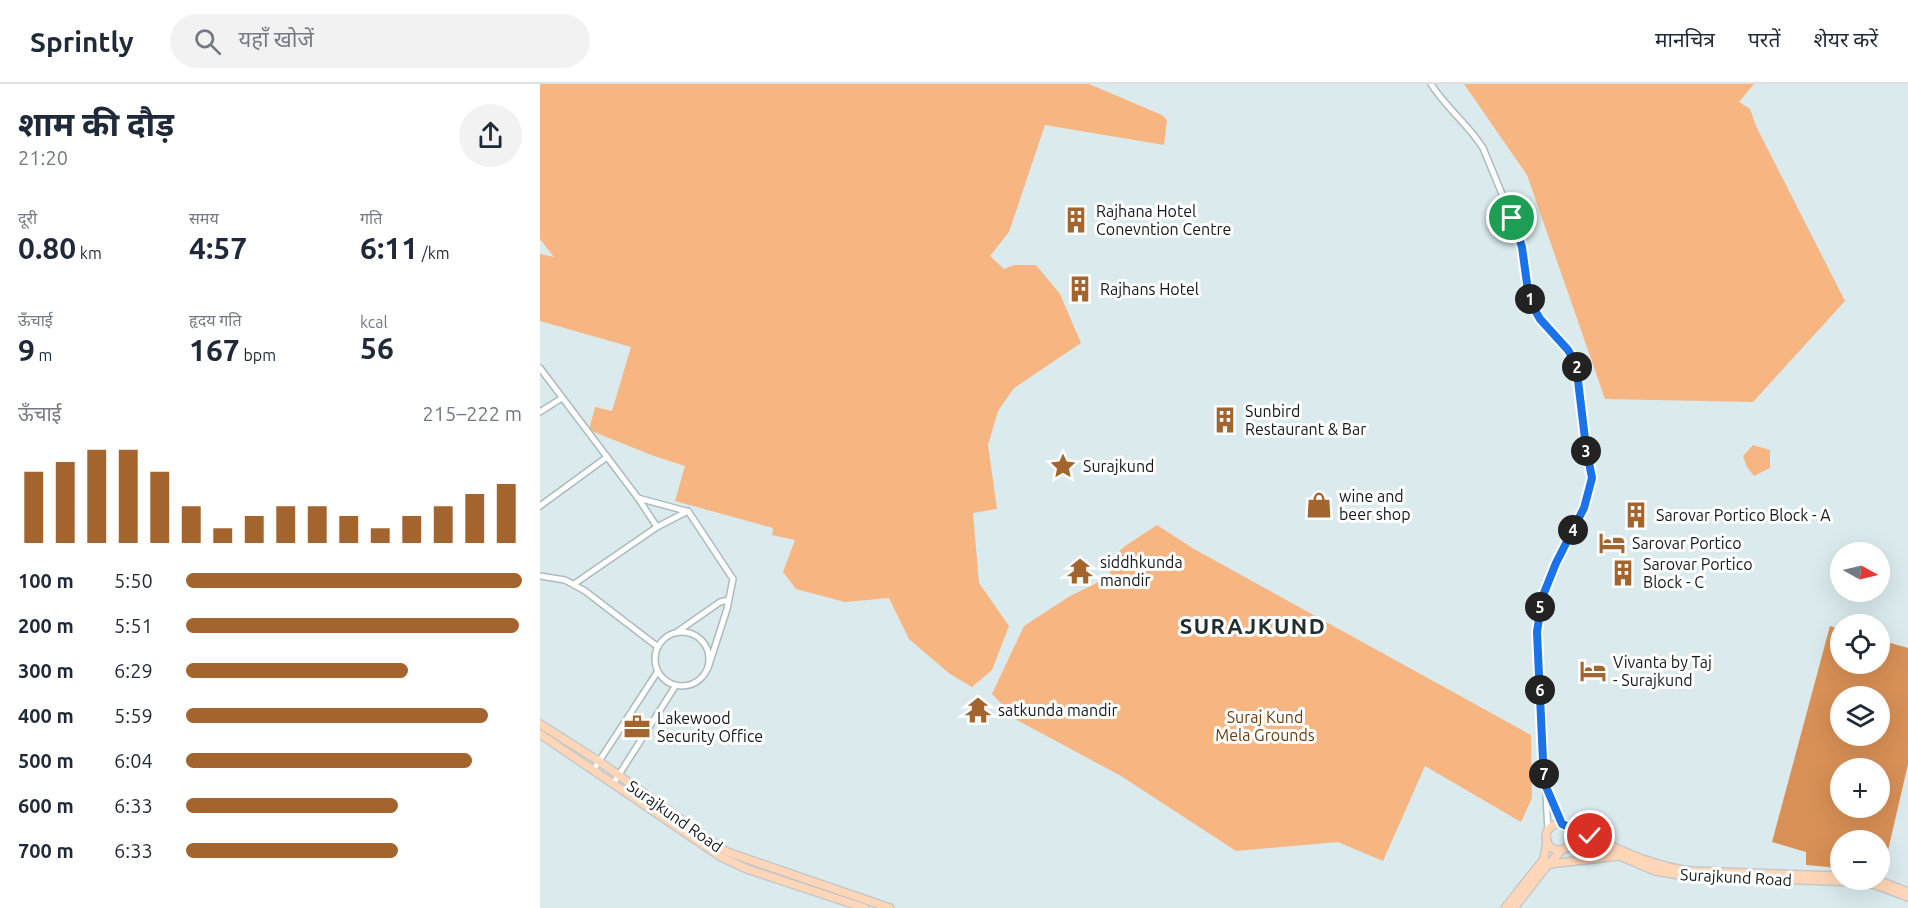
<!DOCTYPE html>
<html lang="hi">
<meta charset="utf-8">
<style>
:root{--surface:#fff;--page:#f2f2f3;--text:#1f2937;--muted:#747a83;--line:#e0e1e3;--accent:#a4642d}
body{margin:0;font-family:Ubuntu,"Noto Sans Devanagari",sans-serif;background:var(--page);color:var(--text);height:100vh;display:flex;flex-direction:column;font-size:22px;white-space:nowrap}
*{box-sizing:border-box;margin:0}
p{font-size:20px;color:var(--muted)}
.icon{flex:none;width:33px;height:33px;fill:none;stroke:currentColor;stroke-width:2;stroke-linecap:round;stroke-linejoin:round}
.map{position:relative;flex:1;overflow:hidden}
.panel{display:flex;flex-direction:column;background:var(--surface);width:540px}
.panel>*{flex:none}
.needle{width:39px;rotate:98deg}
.controls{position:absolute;left:1290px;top:458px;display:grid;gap:12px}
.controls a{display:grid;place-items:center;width:60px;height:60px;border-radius:50%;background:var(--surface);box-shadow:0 6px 24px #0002;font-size:30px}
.pin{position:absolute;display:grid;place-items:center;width:51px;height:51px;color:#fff;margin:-26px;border:3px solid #fff;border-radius:50%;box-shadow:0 2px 6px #0007}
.km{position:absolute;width:30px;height:30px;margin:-15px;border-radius:50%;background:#222;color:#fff;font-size:16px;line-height:30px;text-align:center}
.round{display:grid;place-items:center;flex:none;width:63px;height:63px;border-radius:32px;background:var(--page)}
.headline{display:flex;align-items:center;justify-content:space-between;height:102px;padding:0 18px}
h1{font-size:33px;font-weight:700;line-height:45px}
.stats{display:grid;grid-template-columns:repeat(3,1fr);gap:9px;height:102px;padding:6px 18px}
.stats div{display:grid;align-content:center}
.stats b{font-size:30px;font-weight:700}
.stats small{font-size:16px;font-weight:400}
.stats p{font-size:16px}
.chart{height:168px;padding:12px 18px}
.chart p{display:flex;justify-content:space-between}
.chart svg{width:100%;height:108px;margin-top:6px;stroke:var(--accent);stroke-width:6}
ul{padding:0 18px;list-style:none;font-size:20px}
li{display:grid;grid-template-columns:96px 72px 1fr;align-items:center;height:45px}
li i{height:15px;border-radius:8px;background:var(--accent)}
header{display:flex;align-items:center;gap:36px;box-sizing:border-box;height:84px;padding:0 30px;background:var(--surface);border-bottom:2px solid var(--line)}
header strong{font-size:28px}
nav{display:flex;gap:33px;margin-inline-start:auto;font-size:21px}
.search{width:420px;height:54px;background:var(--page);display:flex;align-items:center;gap:15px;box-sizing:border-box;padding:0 21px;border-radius:33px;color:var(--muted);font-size:22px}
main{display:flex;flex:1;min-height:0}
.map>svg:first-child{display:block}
</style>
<header>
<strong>Sprintly</strong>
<div class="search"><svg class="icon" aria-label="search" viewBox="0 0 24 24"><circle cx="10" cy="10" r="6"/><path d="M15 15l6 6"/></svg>यहाँ खोजें</div>
<nav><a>मानचित्र</a><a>परतें</a><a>शेयर करें</a></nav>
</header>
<main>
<section class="panel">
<div class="headline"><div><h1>शाम की दौड़</h1><p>21:20</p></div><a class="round"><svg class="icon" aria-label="share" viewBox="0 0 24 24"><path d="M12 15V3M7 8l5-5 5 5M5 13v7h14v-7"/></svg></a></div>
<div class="stats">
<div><p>दूरी</p><b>0.80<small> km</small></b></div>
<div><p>समय</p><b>4:57</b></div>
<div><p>गति</p><b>6:11<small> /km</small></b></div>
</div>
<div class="stats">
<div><p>ऊँचाई</p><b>9<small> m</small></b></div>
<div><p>हृदय गति</p><b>167<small> bpm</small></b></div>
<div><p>kcal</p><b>56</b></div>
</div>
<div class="chart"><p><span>ऊँचाई</span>215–222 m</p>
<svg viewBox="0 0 160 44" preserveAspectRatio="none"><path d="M5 44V15M15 44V11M25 44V6M35 44V6M45 44V15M55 44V29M65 44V38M75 44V33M85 44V29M95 44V29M105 44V33M115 44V38M125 44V33M135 44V29M145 44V24M155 44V20"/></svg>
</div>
<ul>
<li><b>100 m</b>5:50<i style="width:100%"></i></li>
<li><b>200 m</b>5:51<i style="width:99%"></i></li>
<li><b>300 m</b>6:29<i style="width:66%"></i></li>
<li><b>400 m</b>5:59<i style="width:90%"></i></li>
<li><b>500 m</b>6:04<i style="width:85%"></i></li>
<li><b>600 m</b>6:33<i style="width:63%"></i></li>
<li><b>700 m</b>6:33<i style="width:63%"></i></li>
</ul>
</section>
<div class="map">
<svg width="1368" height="824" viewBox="0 0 1368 824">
<rect width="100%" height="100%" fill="#daeaed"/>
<g fill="#f7b582">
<path d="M 0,0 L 549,0 L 622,31 L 627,36 L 624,61 L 505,41 L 469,148 L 450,172 L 464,185 L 474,181 L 496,181 L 520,210 L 541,259 L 474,304 L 458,327 L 448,361 L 457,425 L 433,429 L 439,499 L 469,542 L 452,586 L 432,603 L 410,590 L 369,555 L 349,514 L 305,518 L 256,505 L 243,488 L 255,456 L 232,451 L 233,444 L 135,417 L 145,382 L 114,372 L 49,346 L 55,323 L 72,327 L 91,263 L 0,237 L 0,170 L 14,173 L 0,155 Z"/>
<path d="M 924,0 L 1214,0 L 1199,18 L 1210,25 L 1216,42 L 1305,217 L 1213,318 L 1065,315 L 987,91 Z"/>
<path d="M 1213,361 L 1230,366 L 1230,384 L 1214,392 L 1207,383 L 1203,372 Z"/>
<path d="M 617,441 L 654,465 L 991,651 L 992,714 L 981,738 L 885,682 L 843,777 L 798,758 L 696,767 L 581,692 L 477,636 L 452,610 L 484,542 L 530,512 L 569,493 L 573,473 L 585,462 Z"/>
</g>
<path fill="#d89056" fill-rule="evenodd" d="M 1290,542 L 1300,545 L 1300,579 L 1340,579 L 1340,556 L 1368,564 L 1368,680 L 1343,788 L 1340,788 L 1340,756 L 1300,756 L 1300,784 L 1266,781 L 1266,768 L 1232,758 ZM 1300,612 L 1340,612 L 1340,651 L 1300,651 ZM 1300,684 L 1340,684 L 1340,723 L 1300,723 Z"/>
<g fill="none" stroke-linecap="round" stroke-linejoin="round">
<g stroke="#acbbbe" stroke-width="8">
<g id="minor">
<path d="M 891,0 C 906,24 928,40 943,64 L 981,156 L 988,207 L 992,221 L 1000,235 L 1028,266 L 1036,280 L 1046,363 L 1052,394 L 1044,424 L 1016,479 L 1002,514 L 999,530 L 997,548 L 1008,747"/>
<path d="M 0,284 L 98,414 L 117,443"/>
<path d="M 0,328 L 22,314"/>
<path d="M 98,414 L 146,427"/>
<path d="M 0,422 L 67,373"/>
<path d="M 0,492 L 25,496 L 45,507 L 118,563"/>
<path d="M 34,500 L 117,443 L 148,427 L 193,495 L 187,525 L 168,584"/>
<path d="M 137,548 L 180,518 L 188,516"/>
<circle cx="142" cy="575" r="27"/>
<path d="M 54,685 L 118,587"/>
<path d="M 73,700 L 136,601"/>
<path d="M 1007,705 L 1022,740"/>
</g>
</g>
<g stroke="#c7c8c8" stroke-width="10">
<g id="major">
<path d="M 0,640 L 60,678 L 187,768 L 350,824"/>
<path d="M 0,650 L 181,773 L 207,785 L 325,824"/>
<circle cx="1019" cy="753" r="13"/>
<path d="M 1027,742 C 1068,759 1108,783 1153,787 L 1300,792"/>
<path d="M 1026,764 L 1056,762 L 1115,787 L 1145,792 L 1317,798 L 1336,801 L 1368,813"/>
<path d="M 1010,780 L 1079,772"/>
<path d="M 1335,795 L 1368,808"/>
<path d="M 965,824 L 1004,775 L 1007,757"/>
<path d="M 974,824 L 1006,783 L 1023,765"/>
</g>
</g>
<use href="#minor" stroke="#fff" stroke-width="5"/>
<use href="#major" stroke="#ffd7b8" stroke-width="7"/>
</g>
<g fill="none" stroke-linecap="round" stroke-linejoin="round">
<g stroke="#fff" stroke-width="12">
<path id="route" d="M 972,134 L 982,163 L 988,207 L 992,221 L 1000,235 L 1028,266 L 1036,280 L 1046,363 L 1052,394 L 1044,424 L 1016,479 L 1002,514 L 997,548 L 1004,698 L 1022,740 L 1050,752"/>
</g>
<use href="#route" stroke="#1a73e8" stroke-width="8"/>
</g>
<defs>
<g id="building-bare" transform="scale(2.07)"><path d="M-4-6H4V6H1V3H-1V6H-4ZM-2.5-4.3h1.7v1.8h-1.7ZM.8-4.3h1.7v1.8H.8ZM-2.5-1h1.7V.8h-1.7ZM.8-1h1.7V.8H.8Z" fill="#a4642d" stroke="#fff" stroke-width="2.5" paint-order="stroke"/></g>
<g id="sight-bare" transform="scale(2.07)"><path d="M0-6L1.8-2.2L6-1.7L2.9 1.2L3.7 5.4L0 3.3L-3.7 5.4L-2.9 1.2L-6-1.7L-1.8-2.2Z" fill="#a4642d" stroke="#fff" stroke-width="2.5" paint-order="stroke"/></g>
<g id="shop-bare" transform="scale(2.07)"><path d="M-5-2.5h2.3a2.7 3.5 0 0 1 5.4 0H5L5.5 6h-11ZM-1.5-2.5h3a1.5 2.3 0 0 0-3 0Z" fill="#a4642d" stroke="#fff" stroke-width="2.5" paint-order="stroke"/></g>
<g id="hotel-bare" transform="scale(2.07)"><path d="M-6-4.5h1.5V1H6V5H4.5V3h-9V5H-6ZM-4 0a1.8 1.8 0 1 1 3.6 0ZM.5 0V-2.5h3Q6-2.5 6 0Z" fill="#a4642d" stroke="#fff" stroke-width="2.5" paint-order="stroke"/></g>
<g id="temple-bare" transform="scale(2.07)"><path d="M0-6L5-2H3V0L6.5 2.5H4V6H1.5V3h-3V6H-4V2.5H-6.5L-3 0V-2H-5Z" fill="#a4642d" stroke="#fff" stroke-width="2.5" paint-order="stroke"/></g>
<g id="office-bare" transform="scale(2.07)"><path d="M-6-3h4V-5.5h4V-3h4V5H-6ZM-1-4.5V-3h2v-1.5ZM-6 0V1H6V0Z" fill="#a4642d" stroke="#fff" stroke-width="2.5" paint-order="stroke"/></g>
</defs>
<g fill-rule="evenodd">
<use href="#building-bare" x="536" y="136"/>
<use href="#building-bare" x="540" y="205"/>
<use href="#building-bare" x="685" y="336"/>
<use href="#sight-bare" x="523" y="382"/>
<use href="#shop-bare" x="779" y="421"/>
<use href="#building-bare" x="1096" y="431"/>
<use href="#hotel-bare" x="1072" y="459"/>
<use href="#temple-bare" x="540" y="487"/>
<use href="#building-bare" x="1083" y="489"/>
<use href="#hotel-bare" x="1053" y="587"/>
<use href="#temple-bare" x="438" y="626"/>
<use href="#office-bare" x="97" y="643"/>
</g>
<g text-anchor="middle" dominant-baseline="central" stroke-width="6" stroke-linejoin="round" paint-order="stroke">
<g font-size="16" fill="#14191a" stroke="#fff" text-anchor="start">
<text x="556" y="127">Rajhana Hotel<tspan x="556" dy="18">Conevntion Centre</tspan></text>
<text x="560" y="205">Rajhans Hotel</text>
<text x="705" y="327">Sunbird<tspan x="705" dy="18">Restaurant &amp; Bar</tspan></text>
<text x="543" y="382">Surajkund</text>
<text x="799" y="412">wine and<tspan x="799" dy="18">beer shop</tspan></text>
<text x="1116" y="431">Sarovar Portico Block - A</text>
<text x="1092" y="459">Sarovar Portico</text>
<text x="560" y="478">siddhkunda<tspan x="560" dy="18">mandir</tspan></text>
<text x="1103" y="480">Sarovar Portico<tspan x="1103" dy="18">Block - C</tspan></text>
<text x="1073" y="578">Vivanta by Taj<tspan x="1073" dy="18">- Surajkund</tspan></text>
<text x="458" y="626">satkunda mandir</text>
<text x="117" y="634">Lakewood<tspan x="117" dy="18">Security Office</tspan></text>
</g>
<g font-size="16" fill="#6b3c10" stroke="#fff">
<text x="725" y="633">Suraj Kund<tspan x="725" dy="18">Mela Grounds</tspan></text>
</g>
<g font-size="16" fill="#14191a" stroke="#fff">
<text transform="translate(135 732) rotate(35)">Surajkund Road</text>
<text transform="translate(1196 793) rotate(3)">Surajkund Road</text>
</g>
<g font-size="22" font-weight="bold" letter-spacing="1.5" fill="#222f31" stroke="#fff">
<text x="713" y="541">SURAJKUND</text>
</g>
</g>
</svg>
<div class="controls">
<a><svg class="needle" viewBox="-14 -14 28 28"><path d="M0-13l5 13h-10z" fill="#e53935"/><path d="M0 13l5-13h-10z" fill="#747a83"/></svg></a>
<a><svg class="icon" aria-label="locate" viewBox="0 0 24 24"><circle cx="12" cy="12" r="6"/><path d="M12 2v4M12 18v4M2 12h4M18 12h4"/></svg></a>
<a><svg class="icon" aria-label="layers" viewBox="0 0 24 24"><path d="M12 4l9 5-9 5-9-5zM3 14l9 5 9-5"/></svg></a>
<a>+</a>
<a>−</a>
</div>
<div class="pin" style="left:972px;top:134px;background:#1e9e55"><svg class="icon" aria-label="arrive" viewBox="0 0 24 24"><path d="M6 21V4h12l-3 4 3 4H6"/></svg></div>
<div class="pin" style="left:1050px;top:752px;background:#d93025"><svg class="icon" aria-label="check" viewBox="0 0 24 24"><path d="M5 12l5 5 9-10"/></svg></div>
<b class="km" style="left:990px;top:215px">1</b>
<b class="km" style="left:1037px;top:283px">2</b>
<b class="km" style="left:1046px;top:367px">3</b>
<b class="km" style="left:1033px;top:446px">4</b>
<b class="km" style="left:1000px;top:523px">5</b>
<b class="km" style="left:1000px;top:606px">6</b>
<b class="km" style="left:1004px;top:690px">7</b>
</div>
</main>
